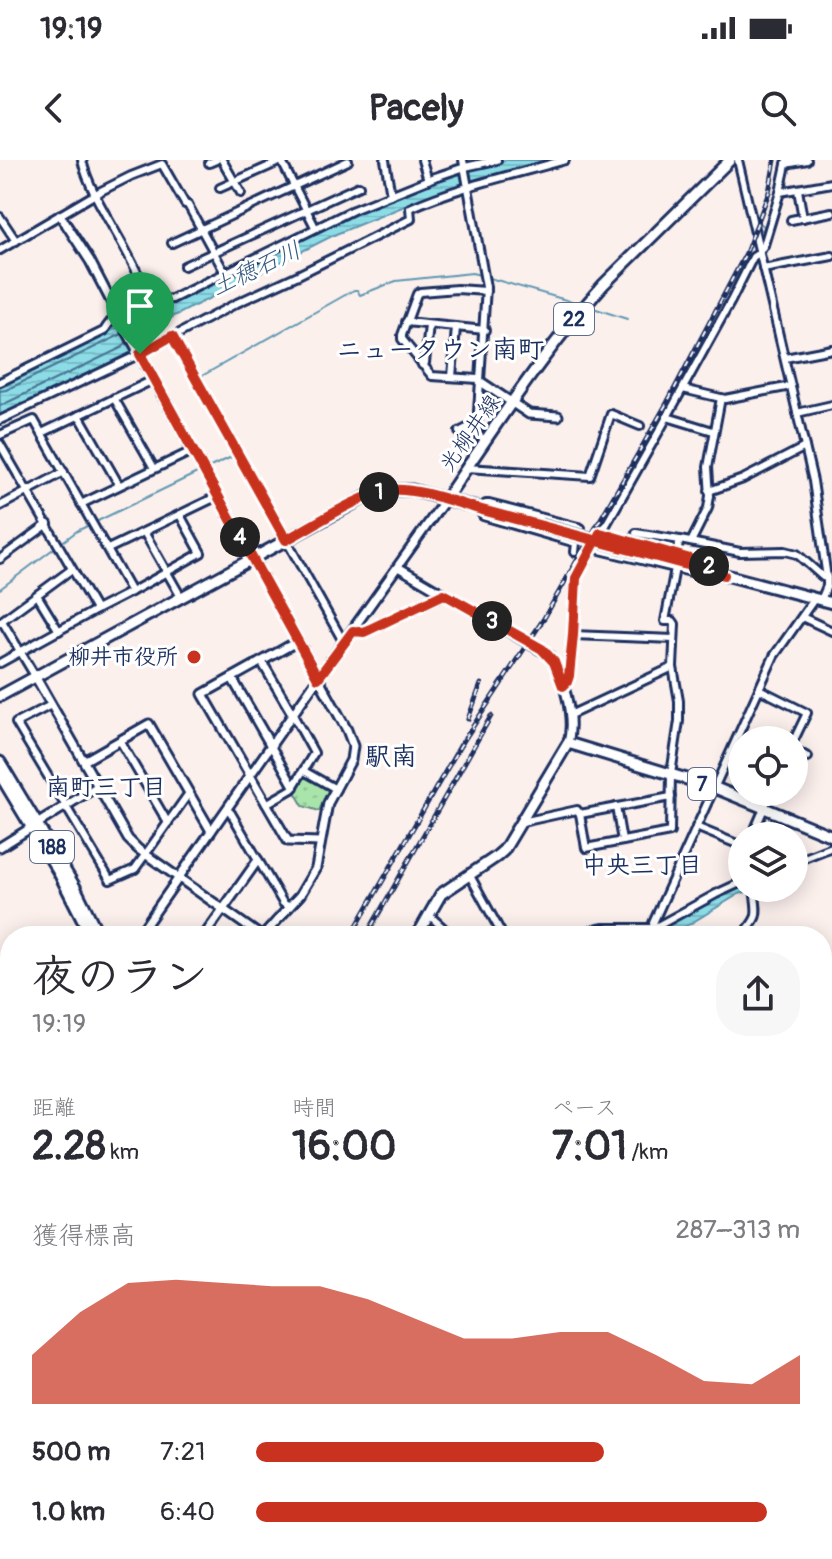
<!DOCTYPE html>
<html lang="ja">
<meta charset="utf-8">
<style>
:root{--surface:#fff;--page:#f7f7f7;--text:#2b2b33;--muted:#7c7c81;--accent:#c8321e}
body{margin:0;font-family:Pangolin,"Klee One",sans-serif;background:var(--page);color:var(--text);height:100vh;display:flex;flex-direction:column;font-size:30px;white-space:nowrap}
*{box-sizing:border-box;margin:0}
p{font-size:26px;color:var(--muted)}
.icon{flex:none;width:44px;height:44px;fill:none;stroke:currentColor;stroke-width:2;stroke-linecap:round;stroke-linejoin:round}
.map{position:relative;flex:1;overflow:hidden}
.details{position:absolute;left:0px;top:766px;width:832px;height:634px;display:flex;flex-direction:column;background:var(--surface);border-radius:32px 32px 0 0;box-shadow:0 4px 20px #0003}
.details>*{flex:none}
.buttons{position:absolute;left:728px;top:566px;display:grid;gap:16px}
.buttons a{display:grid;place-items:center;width:80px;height:80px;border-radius:50%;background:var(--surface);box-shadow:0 4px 20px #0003;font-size:40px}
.pin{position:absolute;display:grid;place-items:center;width:68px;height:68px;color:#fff;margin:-82px -34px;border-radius:50% 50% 50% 0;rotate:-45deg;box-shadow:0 0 8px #0007}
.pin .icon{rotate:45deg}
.km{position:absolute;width:40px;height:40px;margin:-20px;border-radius:50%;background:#222;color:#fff;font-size:22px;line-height:40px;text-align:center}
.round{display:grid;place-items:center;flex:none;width:84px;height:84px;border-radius:32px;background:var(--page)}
.overview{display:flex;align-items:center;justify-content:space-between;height:136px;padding:0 32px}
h1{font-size:44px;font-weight:800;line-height:60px}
.stats{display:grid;grid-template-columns:repeat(3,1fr);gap:12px;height:136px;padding:8px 32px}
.stats div{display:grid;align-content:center}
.stats b{font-size:40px;font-weight:800}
.stats small{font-size:22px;font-weight:400}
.stats p{font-size:22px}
.chart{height:224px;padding:16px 32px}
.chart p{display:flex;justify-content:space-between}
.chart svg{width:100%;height:144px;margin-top:8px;fill:var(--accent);opacity:.7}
ul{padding:0 32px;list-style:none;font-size:26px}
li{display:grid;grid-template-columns:128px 96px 1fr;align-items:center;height:60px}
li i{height:20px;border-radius:10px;background:var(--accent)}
.status{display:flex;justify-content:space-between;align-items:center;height:56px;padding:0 40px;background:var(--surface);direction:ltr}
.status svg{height:22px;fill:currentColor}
header{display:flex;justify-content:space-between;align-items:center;height:104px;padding:0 32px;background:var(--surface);font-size:36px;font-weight:800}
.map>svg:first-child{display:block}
</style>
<div class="status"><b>19:19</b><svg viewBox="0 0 49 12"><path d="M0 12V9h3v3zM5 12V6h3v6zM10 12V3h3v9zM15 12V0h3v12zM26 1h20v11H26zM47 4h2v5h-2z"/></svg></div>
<header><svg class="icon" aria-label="back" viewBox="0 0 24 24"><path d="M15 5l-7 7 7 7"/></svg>Pacely<svg class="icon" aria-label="search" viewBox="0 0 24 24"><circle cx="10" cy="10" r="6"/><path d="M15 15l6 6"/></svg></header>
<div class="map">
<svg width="832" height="1399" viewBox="0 0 832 1399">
<defs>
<pattern id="park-dots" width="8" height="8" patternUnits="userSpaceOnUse" patternTransform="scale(2)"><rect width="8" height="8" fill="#a9e5aa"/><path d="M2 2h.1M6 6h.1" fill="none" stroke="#91c595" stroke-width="1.8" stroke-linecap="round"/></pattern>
<pattern id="water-rules" width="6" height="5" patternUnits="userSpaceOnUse" patternTransform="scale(2)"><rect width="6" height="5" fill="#8cdce6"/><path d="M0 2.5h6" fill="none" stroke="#78bdc8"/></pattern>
</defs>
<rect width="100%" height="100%" fill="#fcf0ed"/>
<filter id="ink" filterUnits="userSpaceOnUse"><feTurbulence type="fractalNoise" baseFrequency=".0125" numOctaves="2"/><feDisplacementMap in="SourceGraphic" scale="16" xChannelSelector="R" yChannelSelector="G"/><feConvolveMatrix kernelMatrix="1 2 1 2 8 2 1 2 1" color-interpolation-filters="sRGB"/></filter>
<g filter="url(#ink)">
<path fill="#f8dfd8" d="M 822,897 L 832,897 L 832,1014 L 822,1017 Z"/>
<path fill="url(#park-dots)" stroke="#628a84" stroke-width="2" d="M 307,617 L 329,629 L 319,651 L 303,646 L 295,632 L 303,618 Z"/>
<g fill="url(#water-rules)" stroke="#5f97b0" stroke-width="2">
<path d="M 505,0 L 553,0 L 439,32 L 336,74 L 139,174 L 130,193 L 0,255 L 0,224 L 357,52 L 428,23 Z"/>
<path d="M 742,725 L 742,728 L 760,728 L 739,734 L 670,776 L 653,776 L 665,765 Z"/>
<path d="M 49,1390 L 92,1390 L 83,1399 L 33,1399 Z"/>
</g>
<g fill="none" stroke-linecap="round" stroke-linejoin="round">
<g stroke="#487494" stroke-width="2">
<path d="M 0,231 L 6,230 L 122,174"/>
<path d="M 0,246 L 123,187 L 126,182"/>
</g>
<g stroke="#5f97b0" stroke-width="2">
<path d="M 746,21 L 755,60 L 764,66 L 760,80"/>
<path d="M 486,117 L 580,144"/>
<path d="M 590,147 L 627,159"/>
<path d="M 216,249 L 200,217 L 354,130 L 357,130 L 360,135 L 396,121 L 472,113 L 480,115"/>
<path d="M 208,308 L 236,295"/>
<path d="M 0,429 L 77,371 L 197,313"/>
<path d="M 822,1208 L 832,1209"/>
</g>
<g stroke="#1b2f5e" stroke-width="12">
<g id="minor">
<path d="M 82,0 C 88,28 111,63 125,89 C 138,113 149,137 161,161"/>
<path d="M 222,0 L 241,33"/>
<path d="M 281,0 L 315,67"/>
<path d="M 385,0 L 391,35"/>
<path d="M 422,0 L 428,20"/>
<path d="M 463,0 L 486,127 L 477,267 L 478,275 L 486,281"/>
<path d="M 738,0 L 813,321 L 827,418 L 827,426 L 821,440"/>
<path d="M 209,3 L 216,0"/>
<path d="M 786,4 L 807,0"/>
<path d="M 220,28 L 281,1"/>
<path d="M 798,30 L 803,58"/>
<path d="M 780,32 L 832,23"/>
<path d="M 0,57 L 16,81"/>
<path d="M 791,60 L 832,52"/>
<path d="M 172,83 L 348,1"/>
<path d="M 0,90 L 99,32 L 131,16 L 162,4 L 185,44 L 188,45 L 224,111"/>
<path d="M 184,106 L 359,26"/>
<path d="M 763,109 L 832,96"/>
<path d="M 406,162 L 485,170"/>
<path d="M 172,176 L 344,483"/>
<path d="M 785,198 L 832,189"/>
<path d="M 422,205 L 425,203 L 429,165"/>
<path d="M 452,217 L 456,167"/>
<path d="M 0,222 L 104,171 C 118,146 146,141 172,139 L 353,50 L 435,17 L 465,7 L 497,0"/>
<path d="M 481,222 L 478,219 L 432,216 L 402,179 L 402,175 L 417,134 L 420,132 L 457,129 L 486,131"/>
<path d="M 683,229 L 725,239 L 791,226"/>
<path d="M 114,238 L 154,308"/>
<path d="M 797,253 L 832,245"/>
<path d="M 79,255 L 119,325"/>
<path d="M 667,257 L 713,271"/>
<path d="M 0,260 L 140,194 L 237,143 L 298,115 L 411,59 L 410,48 C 460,26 513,15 565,0"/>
<path d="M 459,272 L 471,266 L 477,267"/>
<path d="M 42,273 L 153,220"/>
<path d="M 0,275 L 34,260 L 131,432 L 201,393 L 180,355"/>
<path d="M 0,284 L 96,450 L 0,503"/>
<path d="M 467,308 L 590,316 L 611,254 L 640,266"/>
<path d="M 709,331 L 743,319 L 805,287"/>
<path d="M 81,344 L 192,291"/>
<path d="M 0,346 L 64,312"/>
<path d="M 144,372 L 181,437"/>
<path d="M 600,373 L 704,403 L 715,409"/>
<path d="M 636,373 L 680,380"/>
<path d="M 691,382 L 708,348 L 710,336 L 708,307 L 721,238"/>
<path d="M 592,388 L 699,414 L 716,415"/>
<path d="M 108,389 L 218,336"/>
<path d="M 575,392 L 576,383 L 483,356 L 479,349 L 486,344 L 489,344 L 578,367 L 581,368 L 576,383"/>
<path d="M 676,395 L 680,380 L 740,392 L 785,391 L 797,394 L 823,417 L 827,418"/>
<path d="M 0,399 L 48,364"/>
<path d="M 37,435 L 59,471"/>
<path d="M 96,450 L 131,432"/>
<path d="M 802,457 L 832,471"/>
<path d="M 2,461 L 35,516"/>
<path d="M 0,462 L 72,409"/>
<path d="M 353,471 L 364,472 L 444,434"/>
<path d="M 573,475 L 674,479"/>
<path d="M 563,526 L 567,522 L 569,516 L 573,475 L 576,418 L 661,268 L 731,141 L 753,97 L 759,93 L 764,85 L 780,32 L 787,0"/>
<path d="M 759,529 L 807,553 L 794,580"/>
<path d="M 51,545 L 16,563 L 110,720 L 135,709 L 189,633"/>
<path d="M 570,555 L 673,507"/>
<path d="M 120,581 L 168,663"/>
<path d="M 271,586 L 294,627"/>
<path d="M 794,591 L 808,597"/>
<path d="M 304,611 L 336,629"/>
<path d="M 794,616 L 804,595"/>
<path d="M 266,644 L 292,629 L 314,593 L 293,555"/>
<path d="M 616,647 L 622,681"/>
<path d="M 227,649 L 231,653 L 283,743 L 289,747"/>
<path d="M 580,654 L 586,688 L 670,672 L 671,614 L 679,561 L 679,541 L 673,507 L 675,464 L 673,461 L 665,461 L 675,408"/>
<path d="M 522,662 L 577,650 L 580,654 L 671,637"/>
<path d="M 696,667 L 742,686"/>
<path d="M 752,676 L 771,632"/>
<path d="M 794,702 L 832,687"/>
<path d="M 469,714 L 503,776"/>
<path d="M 429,755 L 452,776"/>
<path d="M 654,768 L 664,776"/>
<path d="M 564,776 L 604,768 L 654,768 L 716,734 L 742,722"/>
<path d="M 647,776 L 654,768 L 653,763 L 774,496 L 815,438"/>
<path d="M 742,776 C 761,754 757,755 754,728"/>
<path d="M 822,857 L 829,863 L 831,868 L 822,878"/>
<path d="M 0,972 L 10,982"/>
<path d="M 0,1181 L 10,1183"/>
<path d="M 822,1204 L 832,1205"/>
<path d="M 822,1282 L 832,1287"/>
<path d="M 822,1309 L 832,1317"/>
<path d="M 822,1342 L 832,1354"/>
<path d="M 504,1390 L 505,1399"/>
<path d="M 91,1399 L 101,1390"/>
<path d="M 355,1399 L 359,1390"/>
<path d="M 420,1399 L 421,1390"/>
<path d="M 592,1399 L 593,1390"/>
</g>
</g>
<g stroke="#1b2f5e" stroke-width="13">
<g id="tertiary">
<path d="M 60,55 L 90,101 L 118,155 L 347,570 L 353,586 L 351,600 L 328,643 L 316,708 L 300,735 L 263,776"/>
<path d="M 481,222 L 529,254 L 558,256"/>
<path d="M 398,407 L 549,495 C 564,515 575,558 568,583"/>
<path d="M 298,481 L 203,534 L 288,681 L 320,682"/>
<path d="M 262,502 L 293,555"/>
<path d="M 35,516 L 128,679 L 138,689 L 261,776"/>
<path d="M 232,518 L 271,586"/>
<path d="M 84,601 L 149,564 L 211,671"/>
<path d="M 0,687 L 98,626"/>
<path d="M 138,776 L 318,518 L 445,340"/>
<path d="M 204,776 L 258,700"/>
<path d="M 822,1022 L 832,1019"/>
<path d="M 822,1143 L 832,1145"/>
<path d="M 187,1399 L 188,1390"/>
<path d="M 296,1399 L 300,1390"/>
</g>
</g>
<g stroke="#1b2f5e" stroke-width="15">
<g id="primary">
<path d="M 445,340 C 495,266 545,190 604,124 L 730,0"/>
<path d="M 639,392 L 832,443"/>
<path d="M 0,536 L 371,334 L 388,330 L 412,330 L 540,365"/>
<path d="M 417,776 L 441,734 L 496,697 L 504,690 L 568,583 L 713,627 L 832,676"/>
</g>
</g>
<g stroke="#1b2f5e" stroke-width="15">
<g id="trunk">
<path d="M 0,602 L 75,727 L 99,776"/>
<path d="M 0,615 L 59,713 L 91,776"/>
<path d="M 14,1399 L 22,1390"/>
</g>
</g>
<use href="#minor" stroke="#fff" stroke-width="6"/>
<use href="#tertiary" stroke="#fff" stroke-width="7"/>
<use href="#primary" stroke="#fff" stroke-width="9"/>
<use href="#trunk" stroke="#fff" stroke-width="9"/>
<g stroke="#1b2f5e" stroke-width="5">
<g id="rail">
<path d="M 468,559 L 481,524"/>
<path d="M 351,776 L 460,586 L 543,460 L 667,243 L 746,93 L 769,32 L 775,0"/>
<path d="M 366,776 L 491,556"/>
<path d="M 248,1399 L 250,1390"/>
</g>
</g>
<use href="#rail" stroke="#fff" stroke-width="2" stroke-dasharray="6" stroke-linecap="butt"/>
<g stroke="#1b2f5e" stroke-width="15" stroke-linecap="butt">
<path id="primary-bridge" d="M 540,365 L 639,392"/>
</g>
<use href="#primary-bridge" stroke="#fff" stroke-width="9"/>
</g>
</g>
<g fill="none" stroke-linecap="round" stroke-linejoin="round" filter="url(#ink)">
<g stroke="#fff" stroke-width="16">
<path id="route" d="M 140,194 L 172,176 L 286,380 C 313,366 362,333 391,330 C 418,327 459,344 486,351 C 566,372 645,394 724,415 L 704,403 L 600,373 L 576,418 L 573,475 L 569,516 L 567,522 L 563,526 L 554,502 L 542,489 L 444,434 L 364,472 L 353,471 L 318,518 L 140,194"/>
</g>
<use href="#route" stroke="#c8321e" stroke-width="10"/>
</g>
<circle fill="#c8321e" stroke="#fff" stroke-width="3" cx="194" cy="497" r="8"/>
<g text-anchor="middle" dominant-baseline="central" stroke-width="6" stroke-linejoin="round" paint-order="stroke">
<g fill="#fff" stroke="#5f6d8e" stroke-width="2">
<rect x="554" y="143" width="40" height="32" rx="6"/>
<rect x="688" y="608" width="28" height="32" rx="6"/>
<rect x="30" y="671" width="44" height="32" rx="6"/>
</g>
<g font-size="20" font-weight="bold" fill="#1b2f5e">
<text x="574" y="159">22</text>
<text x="702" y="624">7</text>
<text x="52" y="687">188</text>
</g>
<g font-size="22" fill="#1b2f5e" stroke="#fff">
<text transform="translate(470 273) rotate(-55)">光柳井線</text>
</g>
<g font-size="22" font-weight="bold" fill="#1b2f5e" stroke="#fff" text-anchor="end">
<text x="178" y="497">柳井市役所</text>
</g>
<g font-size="24" font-style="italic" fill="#375a80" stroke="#fff">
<text transform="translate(256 109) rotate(-25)">土穂石川</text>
</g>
<g font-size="24" font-weight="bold" fill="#1b2f5e" stroke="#fff">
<text x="106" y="627">南町三丁目</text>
<text x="642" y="705">中央三丁目</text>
</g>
<g font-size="26" font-weight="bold" fill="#1b2f5e" stroke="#fff">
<text x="440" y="190">ニュータウン南町</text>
<text x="391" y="597">駅南</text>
</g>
</g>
</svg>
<div class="buttons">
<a><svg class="icon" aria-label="locate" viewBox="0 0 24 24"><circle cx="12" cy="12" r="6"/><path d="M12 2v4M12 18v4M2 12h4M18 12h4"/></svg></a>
<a><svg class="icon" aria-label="layers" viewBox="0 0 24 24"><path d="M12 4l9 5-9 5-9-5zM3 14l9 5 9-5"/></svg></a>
</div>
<div class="pin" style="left:140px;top:194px;background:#1e9e55"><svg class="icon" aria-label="arrive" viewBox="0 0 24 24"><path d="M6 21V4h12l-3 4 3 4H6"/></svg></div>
<b class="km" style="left:379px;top:332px">1</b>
<b class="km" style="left:709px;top:406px">2</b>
<b class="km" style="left:492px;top:461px">3</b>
<b class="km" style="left:240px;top:377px">4</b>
<section class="details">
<div class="overview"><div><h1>夜のラン</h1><p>19:19</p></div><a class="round"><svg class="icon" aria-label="share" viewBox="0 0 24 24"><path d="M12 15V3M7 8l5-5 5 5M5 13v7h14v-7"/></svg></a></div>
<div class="stats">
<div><p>距離</p><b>2.28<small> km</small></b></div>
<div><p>時間</p><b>16:00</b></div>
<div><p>ペース</p><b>7:01<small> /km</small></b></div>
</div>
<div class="chart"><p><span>獲得標高</span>287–313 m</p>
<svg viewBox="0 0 160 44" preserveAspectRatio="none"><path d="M0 44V29L10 16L20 7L30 6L40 7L50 8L60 8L70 12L80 18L90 24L100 24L110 22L120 22L130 29L140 37L150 38L160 29V44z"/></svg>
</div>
<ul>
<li><b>500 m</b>7:21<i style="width:64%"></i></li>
<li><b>1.0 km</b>6:40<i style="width:94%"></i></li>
</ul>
</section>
</div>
